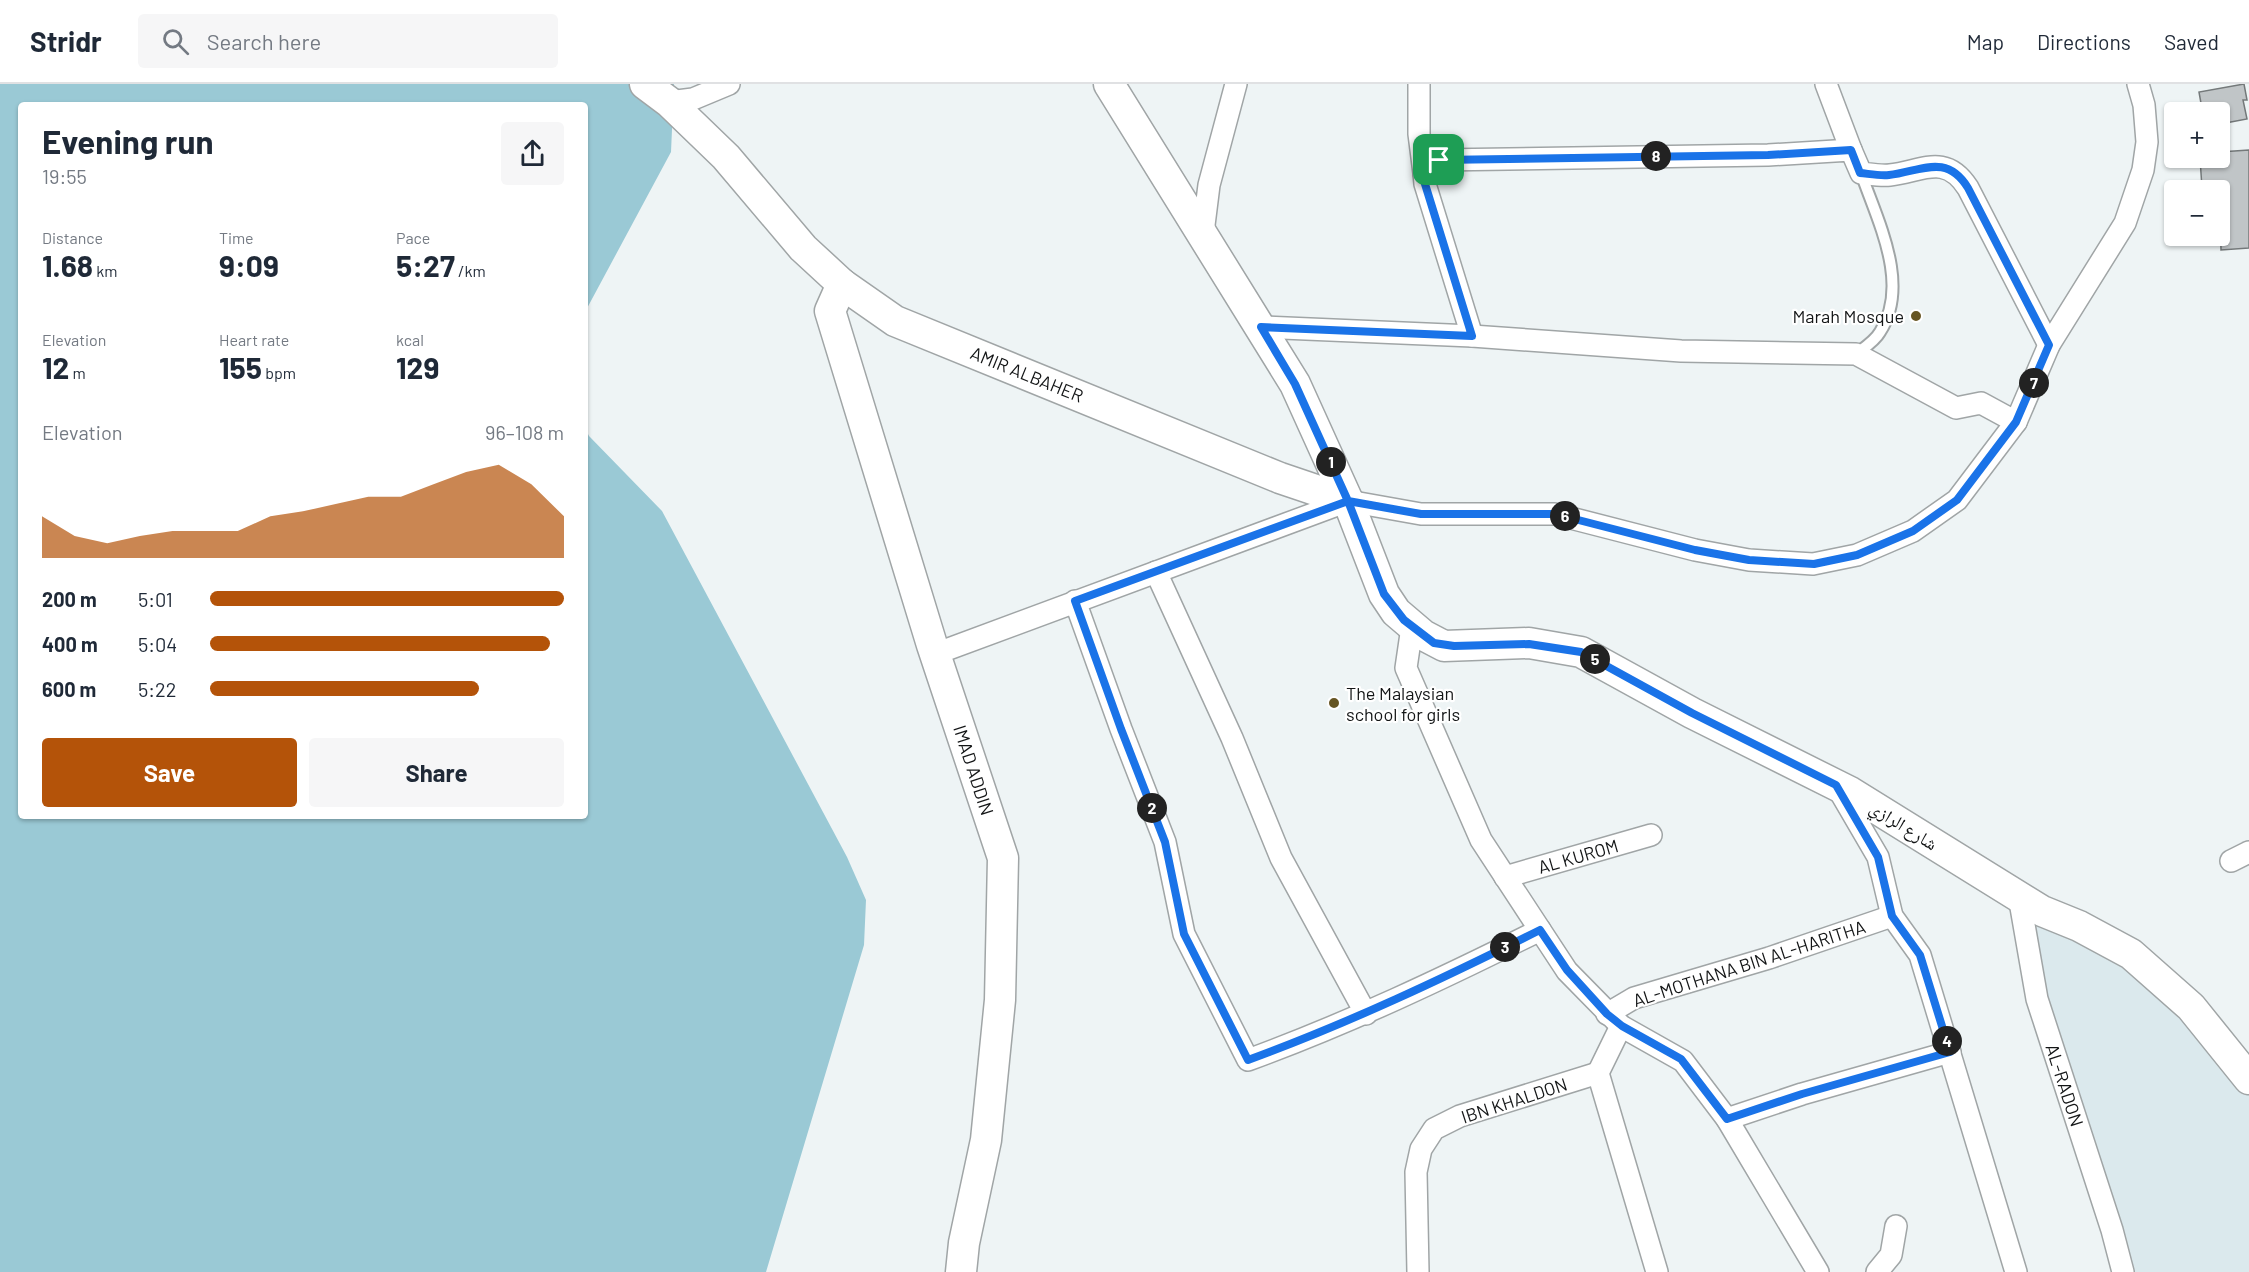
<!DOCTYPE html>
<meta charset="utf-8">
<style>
:root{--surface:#fff;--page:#f6f6f7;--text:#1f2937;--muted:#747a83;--line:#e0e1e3;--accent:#b45309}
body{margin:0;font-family:Barlow,"Noto Naskh Arabic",sans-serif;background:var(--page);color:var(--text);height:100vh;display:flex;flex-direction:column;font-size:22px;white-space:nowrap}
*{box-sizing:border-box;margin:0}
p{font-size:20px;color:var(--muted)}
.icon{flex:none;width:33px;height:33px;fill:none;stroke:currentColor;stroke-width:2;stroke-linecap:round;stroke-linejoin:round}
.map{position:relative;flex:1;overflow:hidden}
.side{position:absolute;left:18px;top:18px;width:570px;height:717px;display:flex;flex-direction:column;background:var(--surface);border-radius:6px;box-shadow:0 2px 4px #0004}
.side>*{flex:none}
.buttons{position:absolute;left:2164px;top:18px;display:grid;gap:12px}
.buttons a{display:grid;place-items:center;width:66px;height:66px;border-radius:6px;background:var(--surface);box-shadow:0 2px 4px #0004;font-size:30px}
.pin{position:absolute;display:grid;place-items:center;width:51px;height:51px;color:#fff;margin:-26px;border-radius:12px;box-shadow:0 3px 9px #0006}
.km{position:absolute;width:30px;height:30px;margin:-15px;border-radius:50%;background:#222;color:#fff;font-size:16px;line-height:30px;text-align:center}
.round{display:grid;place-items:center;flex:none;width:63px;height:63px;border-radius:6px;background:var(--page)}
.summary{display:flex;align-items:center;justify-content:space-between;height:102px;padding:0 24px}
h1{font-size:33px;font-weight:700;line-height:45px}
.figures{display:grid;grid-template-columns:repeat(3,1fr);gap:9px;height:102px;padding:6px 24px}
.figures div{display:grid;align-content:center}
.figures b{font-size:30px;font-weight:700}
.figures small{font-size:16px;font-weight:400}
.figures p{font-size:16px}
.chart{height:168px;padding:12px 24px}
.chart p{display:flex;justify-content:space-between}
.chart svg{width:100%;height:108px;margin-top:6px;fill:var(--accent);opacity:.7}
.button{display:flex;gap:12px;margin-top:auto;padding:12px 24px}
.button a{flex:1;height:69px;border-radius:6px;background:var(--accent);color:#fff;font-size:24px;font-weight:700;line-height:69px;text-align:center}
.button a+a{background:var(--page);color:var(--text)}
ul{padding:0 24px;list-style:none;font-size:20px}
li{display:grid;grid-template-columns:96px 72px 1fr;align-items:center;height:45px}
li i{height:15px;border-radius:8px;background:var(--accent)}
header{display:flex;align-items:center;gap:36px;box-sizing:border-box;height:84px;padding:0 30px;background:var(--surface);border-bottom:2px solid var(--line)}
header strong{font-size:28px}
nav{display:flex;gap:33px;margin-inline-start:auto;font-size:21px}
.search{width:420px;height:54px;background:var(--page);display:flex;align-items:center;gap:15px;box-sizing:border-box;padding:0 21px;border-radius:6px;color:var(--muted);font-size:22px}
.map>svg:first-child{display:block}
</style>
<header>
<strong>Stridr</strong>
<div class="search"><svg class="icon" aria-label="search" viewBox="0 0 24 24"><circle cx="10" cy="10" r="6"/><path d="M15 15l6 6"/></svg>Search here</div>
<nav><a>Map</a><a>Directions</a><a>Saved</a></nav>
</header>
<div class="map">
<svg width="2249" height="1188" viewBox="0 0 2249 1188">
<rect width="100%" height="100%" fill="#eef4f5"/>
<path fill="#dbe9ed" d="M 2017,811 L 2168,895 L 2249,998 L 2249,1188 L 2123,1188 Z"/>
<path fill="#9ac9d5" d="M 0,0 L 674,0 L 671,68 L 585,228 L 585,21 L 21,21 L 21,732 L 585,732 L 585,344 L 589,352 L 662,427 L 847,773 L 866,816 L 864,861 L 766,1188 L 0,1188 Z"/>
<g fill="#c0c5c7" stroke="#74797a" stroke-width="1.5">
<path d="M 2244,0 L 2247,16 L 2243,16 L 2247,35 L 2220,40 L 2220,28 L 2208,28 L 2207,24 L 2202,25 L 2199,8 Z"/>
<path d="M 2249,66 L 2249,164 L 2221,166 L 2220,106 L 2215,106 L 2214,103 L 2202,104 L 2200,74 L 2220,74 L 2220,68 Z"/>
</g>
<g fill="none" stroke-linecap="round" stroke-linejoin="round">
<g stroke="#a0a5a6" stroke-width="14">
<path id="lane" d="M 1856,270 C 1864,264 1875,257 1880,248 C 1911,200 1877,136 1861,89"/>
</g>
<g stroke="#a0a5a6" stroke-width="24">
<g id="street">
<path d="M 1419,0 L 1419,50 L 1424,89"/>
<path d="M 1826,0 L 1851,66"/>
<path d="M 669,18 L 693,15 L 729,0"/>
<path d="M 1203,149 L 1209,101 L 1236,0"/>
<path d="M 1261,243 L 1472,252 L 1681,267 L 1856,270 L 1956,324 L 1981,319 L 2016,338"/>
<path d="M 1472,252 L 1425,100 L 1424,89 L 1439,76 L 1768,71 L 1851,66 L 1861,89 C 1870,90 1880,92 1890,91 C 1921,88 1945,68 1968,104 L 2049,261"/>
<path d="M 1156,488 L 1232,654 L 1281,774 L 1366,930"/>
<path d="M 1075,517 L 1121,645 L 1165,758 L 1184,850 L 1248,976 C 1349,939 1444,894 1540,846"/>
<path d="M 1412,543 L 1406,584 L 1481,756 L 1567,887 L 1621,942 L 1683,977 L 1727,1035 L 1818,1188"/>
<path d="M 935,570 L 1348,417 L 1421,430 L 1555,430 L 1695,466 L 1749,476 L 1813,480 L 1857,471 L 1913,447 L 1957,416 L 2016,338 L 2049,261 L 2125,139 L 2143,86 L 2147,58 L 2144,21 L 2138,0"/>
<path d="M 1836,701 L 1878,773 L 1892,832 L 1920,871 L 2016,1188"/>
<path d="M 2231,777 L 2249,768"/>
<path d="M 1505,793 L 1651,751"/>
<path d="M 2019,812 L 2037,915 L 2112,1146 L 2123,1188"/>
<path d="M 1607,930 L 1634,914 L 1769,874 L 1892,832"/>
<path d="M 1621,942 L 1598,989 L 1657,1188"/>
<path d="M 1727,1035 L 1802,1010 L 1950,968"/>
<path d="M 1418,1188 L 1416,1088 L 1421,1065 L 1434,1045 L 1460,1032 L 1598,989"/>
<path d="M 1877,1188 L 1891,1171 L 1896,1142"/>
</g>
</g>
<g stroke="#a0a5a6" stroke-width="33">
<g id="secondary">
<path d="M 645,0 L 669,18 L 726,73 L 803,164 L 842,200 L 895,237 L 1280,394 L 1348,417 L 1384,510 L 1396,528 L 1423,551 L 1444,562 L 1529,559 L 1581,568 L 1692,629 L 1850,708 L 2042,827 L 2079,842 L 2131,870 L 2191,923 L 2249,995"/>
<path d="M 1109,0 L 1295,300 L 1348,417"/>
<path d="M 842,200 L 830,227 L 932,561 L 1003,774 L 1000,916 L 986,1056 L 964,1159 L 961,1188"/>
</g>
</g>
<use href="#lane" stroke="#fff" stroke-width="10"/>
<use href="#street" stroke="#fff" stroke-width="21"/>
<use href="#secondary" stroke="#fff" stroke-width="30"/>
</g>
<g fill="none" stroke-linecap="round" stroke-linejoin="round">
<g stroke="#fff" stroke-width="12">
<path id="route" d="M 1439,76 L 1424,89 L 1425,100 L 1472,252 L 1261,243 L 1295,300 L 1348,417 L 1075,517 L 1121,645 L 1165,758 L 1184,850 L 1248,976 C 1349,939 1444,894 1540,846 L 1567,886 L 1607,930 L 1622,942 L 1681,975 L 1727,1035 L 1802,1010 L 1950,968 L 1920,871 L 1892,832 L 1878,773 L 1836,701 L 1692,629 L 1581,568 L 1529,560 L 1454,562 L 1434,559 L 1404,536 L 1384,510 L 1348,417 L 1421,430 L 1555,430 L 1695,466 L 1749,476 L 1814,480 L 1857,471 L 1913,447 L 1957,416 L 2016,338 L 2049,261 L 1968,104 C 1946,68 1920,88 1889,91 C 1880,92 1870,90 1860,89 L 1851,66 L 1768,71 L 1439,76"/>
</g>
<use href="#route" stroke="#1a73e8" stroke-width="8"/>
</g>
<g fill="#665523" stroke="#fff" stroke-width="2">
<circle cx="1916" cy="232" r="6"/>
<circle cx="1334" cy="619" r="6"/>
</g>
<g text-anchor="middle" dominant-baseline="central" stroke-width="4.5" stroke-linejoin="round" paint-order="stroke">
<g font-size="18" fill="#131516" stroke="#fff" text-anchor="end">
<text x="1904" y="232">Marah Mosque</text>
<text x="1346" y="609" text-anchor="start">The Malaysian<tspan x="1346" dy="21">school for girls</tspan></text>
</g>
<g font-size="18" fill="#131516" stroke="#fff">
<text transform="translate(1027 290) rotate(22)">AMIR ALBAHER</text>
<text transform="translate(974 686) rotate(72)">IMAD ADDIN</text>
<text transform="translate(1904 741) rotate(32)">شارع الرازي</text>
<text transform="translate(1578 772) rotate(-16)">AL KUROM</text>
<text transform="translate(1749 879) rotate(-18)">AL-MOTHANA BIN AL-HARITHA</text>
<text transform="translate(2065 1001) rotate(72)">AL-RADON</text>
<text transform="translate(1514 1016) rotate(-18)">IBN KHALDON</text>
</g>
</g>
</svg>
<div class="buttons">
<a>+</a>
<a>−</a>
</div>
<div class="pin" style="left:1439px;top:76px;background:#1e9e55"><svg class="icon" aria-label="arrive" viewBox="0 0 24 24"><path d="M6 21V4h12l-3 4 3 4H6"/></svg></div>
<b class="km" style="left:1331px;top:378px">1</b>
<b class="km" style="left:1152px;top:724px">2</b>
<b class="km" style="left:1505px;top:863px">3</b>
<b class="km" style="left:1947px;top:957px">4</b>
<b class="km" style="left:1595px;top:575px">5</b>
<b class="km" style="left:1565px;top:432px">6</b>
<b class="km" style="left:2034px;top:299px">7</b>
<b class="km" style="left:1656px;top:72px">8</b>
<section class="side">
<div class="summary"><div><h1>Evening run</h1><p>19:55</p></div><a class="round"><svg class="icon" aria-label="share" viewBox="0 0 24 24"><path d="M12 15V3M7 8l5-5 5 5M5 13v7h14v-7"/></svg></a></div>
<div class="figures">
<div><p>Distance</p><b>1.68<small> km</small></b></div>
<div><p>Time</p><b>9:09</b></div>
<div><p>Pace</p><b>5:27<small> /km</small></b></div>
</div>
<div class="figures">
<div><p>Elevation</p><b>12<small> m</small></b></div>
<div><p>Heart rate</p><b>155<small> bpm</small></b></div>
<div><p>kcal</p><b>129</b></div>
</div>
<div class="chart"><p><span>Elevation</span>96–108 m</p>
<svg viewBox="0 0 160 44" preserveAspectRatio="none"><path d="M0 44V27L10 35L20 38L30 35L40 33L50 33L60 33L70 27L80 25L90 22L100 19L110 19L120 14L130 9L140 6L150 14L160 27V44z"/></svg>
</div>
<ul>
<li><b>200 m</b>5:01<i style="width:100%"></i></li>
<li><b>400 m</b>5:04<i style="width:96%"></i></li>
<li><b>600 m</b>5:22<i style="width:76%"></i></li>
</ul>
<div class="button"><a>Save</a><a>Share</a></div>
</section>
</div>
